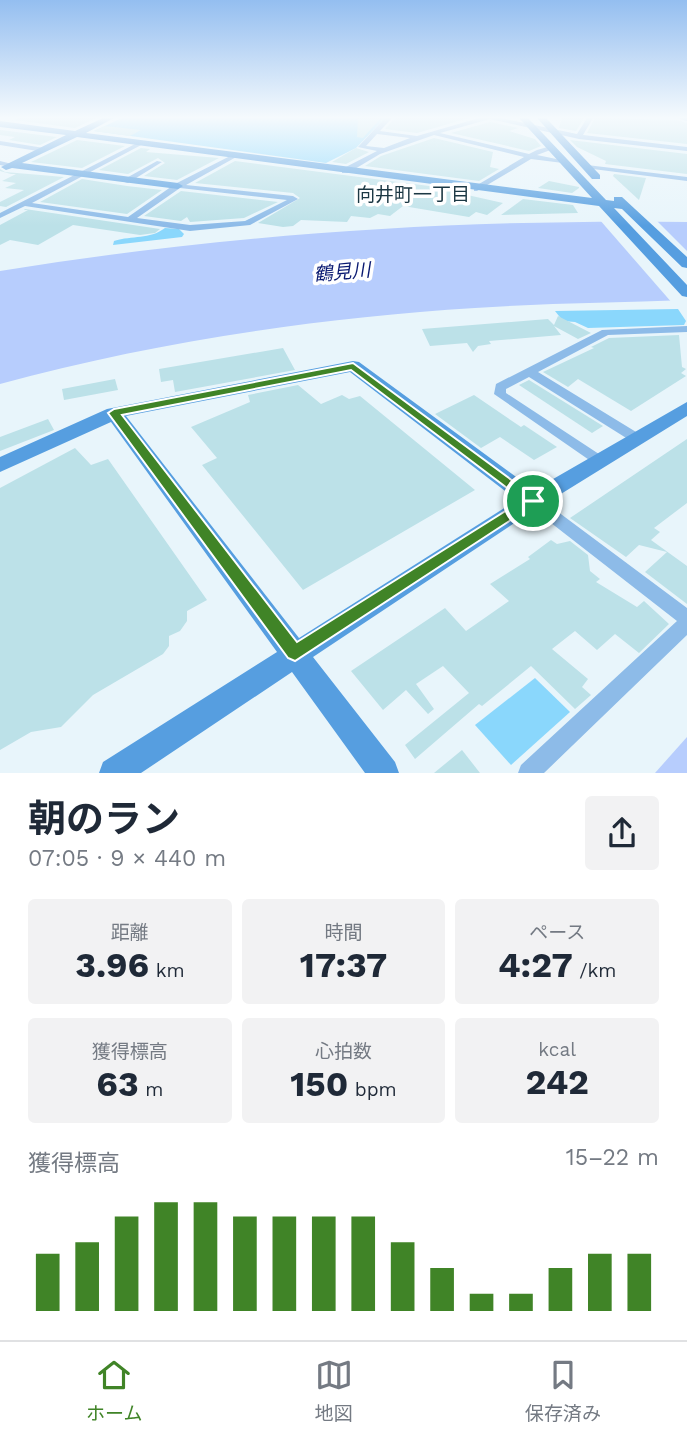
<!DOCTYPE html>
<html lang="ja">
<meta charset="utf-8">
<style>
:root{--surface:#fff;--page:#f2f2f3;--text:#1f2937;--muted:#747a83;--line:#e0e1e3;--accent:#408427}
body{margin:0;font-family:"Work Sans","Noto Sans JP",sans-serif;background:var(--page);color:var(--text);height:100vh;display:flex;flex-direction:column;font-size:26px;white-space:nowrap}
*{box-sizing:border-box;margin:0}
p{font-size:23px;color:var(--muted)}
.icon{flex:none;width:38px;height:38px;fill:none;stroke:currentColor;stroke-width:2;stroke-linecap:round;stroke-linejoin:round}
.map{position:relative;height:773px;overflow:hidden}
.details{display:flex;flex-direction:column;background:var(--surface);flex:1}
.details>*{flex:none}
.pin{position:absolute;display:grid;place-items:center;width:60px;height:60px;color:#fff;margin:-30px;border:4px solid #fff;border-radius:50%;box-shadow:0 2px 7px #0007}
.round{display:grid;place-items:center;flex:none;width:74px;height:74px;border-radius:7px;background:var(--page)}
.overview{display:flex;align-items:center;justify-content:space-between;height:119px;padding:0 28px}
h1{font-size:38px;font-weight:700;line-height:52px}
.metrics{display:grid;grid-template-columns:repeat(3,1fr);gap:10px;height:119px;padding:7px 28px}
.metrics div{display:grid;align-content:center;border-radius:7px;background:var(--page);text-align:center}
.metrics b{font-size:35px;font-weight:700}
.metrics small{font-size:19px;font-weight:400}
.metrics p{font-size:19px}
.chart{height:196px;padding:14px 28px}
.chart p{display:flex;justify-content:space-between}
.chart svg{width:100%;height:126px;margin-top:7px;stroke:var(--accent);stroke-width:6}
.menu{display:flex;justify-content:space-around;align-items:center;height:98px;border-top:2px solid var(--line);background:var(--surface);font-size:19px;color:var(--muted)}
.menu a{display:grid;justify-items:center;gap:4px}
.menu .current{color:var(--accent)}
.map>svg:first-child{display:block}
</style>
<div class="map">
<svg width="687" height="773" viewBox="0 0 687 773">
<rect width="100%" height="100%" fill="#e8f5fb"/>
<g fill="#8ad7fc">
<path d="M 122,118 L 385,118 L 356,148 L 326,163 L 94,131 Z"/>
<path d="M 165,228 L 179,229 L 184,234 L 182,237 L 113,245 L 114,241 C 133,235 149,240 165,228 Z"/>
<path d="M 678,309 L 686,321 L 684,325 L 588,328 L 575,322 L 563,321 L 555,311 Z"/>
<path d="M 535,678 L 570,712 L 511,765 L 475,725 Z"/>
</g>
<g fill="#b7cdfd">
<path d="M 687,222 L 687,300 C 617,303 546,303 475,308 C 317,318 153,342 0,384 L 0,271 C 227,234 457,219 687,222 Z"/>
<path d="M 687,737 L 687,773 L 655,773 Z"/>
</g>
<path fill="#e8f5fb" d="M 654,218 L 687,251 L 687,303 L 673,304 L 599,219 Z"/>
<g fill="#bce1e8">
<path d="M 20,118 L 96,118 L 75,128 L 15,120 Z"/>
<path d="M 358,118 L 381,118 L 363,138 L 357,137 Z"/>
<path d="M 395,118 L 469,118 L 417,133 L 385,129 Z"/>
<path d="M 562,118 L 584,118 L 576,131 L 559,128 Z"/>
<path d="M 595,118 L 677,120 L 687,123 L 687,144 L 587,133 Z"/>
<path d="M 490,122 L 518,128 L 509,131 L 535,139 L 541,146 L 529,151 L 451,133 Z"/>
<path d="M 105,126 L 141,130 L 130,136 L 94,131 Z"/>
<path d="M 0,130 L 57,137 L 40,145 L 9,140 L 15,137 L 0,135 Z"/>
<path d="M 434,138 L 493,152 L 490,167 L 499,169 L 479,181 L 365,166 L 381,156 Z"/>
<path d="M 77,140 L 125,146 L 82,168 L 31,162 Z"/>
<path d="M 570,140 L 687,154 L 687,174 L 605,164 L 606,161 L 577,147 Z"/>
<path d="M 141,148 L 150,149 L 146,152 L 219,158 L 177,180 L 144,176 L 165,163 L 158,158 L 128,174 L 99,170 Z"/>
<path d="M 356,148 L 369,152 L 346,164 L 332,162 Z"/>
<path d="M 235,161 L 468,191 L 463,194 L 503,203 L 487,215 L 476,212 L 469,217 L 403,206 L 390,216 L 378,214 L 370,218 L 351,216 L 347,222 L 301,220 L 293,226 L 283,227 L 258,223 L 300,198 L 293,193 L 195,183 Z"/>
<path d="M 0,169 L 5,172 L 64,177 L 6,207 L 0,206 L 0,202 L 24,190 L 5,188 L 16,183 L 2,181 L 16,174 L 11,174 L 0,171 Z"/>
<path d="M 614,174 L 646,178 L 639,200 L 613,176 Z"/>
<path d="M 82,179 L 127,186 L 162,190 L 127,214 L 40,202 Z"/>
<path d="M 549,181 L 579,187 L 579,188 L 572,193 L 538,188 Z"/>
<path d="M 181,191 L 278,202 L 244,218 L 190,222 L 187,217 L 181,221 L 144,216 Z"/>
<path d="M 523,199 L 573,205 L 578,213 L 501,215 Z"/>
<path d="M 24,210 L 25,209 L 160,229 L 155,233 L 140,235 L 73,225 L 38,245 L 10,240 L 0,245 L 0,225 L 28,210 Z"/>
<path d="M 558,316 L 591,333 L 578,339 L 554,326 L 561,335 L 489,341 L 491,344 L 478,346 L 473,352 L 467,343 L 430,346 L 422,329 L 548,319 L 554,325 Z"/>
<path d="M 679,335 L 682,367 L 686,369 L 681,373 L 686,376 L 631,411 L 578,379 L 568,387 L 543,372 L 594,348 L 591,347 L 609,338 Z"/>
<path d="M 283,348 L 295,370 L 175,392 L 173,380 L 161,382 L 159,369 Z"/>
<path d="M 115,379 L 118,390 L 64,400 L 62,389 Z"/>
<path d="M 529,380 L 603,426 L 592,433 L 519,385 Z"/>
<path d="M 298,385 L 321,404 L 342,395 L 349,399 L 360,396 L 475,490 L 303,590 L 202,465 L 217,458 L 191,427 L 250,402 L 248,395 Z"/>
<path d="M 474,395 L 521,427 L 524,425 L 557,447 L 534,460 L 500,437 L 481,448 L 435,414 Z"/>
<path d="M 48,419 L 54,430 L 0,451 L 0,437 Z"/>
<path d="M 687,439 L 687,503 L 654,528 L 660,532 L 651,540 L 687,566 L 687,604 L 645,572 L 667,552 L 639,545 L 626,557 L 570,518 Z"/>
<path d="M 75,448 L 91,465 L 108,459 L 207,600 L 187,611 L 187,621 L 180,631 L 169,636 L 169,646 L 163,654 L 93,695 L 61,727 L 31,732 L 0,750 L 0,488 Z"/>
<path d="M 551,540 L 557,544 L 570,541 L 588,555 L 590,571 L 600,579 L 596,582 L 637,607 L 644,601 L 669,624 L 639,653 L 615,634 L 597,650 L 575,631 L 552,649 L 588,679 L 582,687 L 591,695 L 575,709 L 531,666 L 482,706 L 479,704 L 415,759 L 405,745 L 469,693 L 443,666 L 416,684 L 434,709 L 428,714 L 406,690 L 383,710 L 351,671 L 445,608 L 466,631 L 509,601 L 490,584 L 530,559 L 528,557 Z"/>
<path d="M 462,750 L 480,773 L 434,773 Z"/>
</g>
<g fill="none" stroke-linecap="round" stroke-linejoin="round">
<g fill="#8dbbe8" fill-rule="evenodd">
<path d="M 385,118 L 392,118 L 380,131 L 417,136 L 479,118 L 501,118 L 577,134 L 587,118 L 593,118 L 583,135 L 687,147 L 687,151 L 579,139 L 490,119 L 440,133 L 529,154 L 537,150 L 551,146 L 554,148 L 553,149 L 537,155 L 566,161 L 563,163 L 531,159 L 477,191 L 474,191 L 474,187 L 524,157 L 434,135 L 380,154 L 348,173 L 342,173 L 342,169 L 377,151 L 358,147 ZM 377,134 L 410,138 L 384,148 L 366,146 Z"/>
<path d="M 679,118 L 687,118 L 687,121 L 680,119 Z"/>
<path d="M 0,141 L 44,148 L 47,150 L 44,152 L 0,145 Z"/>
<path d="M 141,141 L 144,143 L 143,144 L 32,203 L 128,217 L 175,184 L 236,153 L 238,154 L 238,156 L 186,185 L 293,196 L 298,199 L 250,225 L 190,231 L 25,206 L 0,218 L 0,213 ZM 180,188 L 287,200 L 245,221 L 190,225 L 137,218 Z"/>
<path d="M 0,161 L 12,164 L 14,165 L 10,167 L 0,165 Z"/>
<path d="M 157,161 L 162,162 L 128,183 L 121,181 Z"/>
<path d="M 587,165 L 687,177 L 687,181 L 585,168 L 583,167 Z"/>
<path d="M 687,326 L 687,332 L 608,335 L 538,372 L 641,435 L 643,438 L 641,441 L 631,441 L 529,377 L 506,389 L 506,393 L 605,458 L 607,461 L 605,464 L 595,464 L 494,394 L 496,384 L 602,330 Z"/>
<path d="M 533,496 L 538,497 L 687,608 L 687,635 L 544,773 L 518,773 L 521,765 L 677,621 L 528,505 L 526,501 L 528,497 Z"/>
</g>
<g fill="#569ee0" fill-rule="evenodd">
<path d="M 103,118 L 114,118 L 86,133 L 592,198 L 519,118 L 528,118 L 606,200 L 614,201 L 614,197 L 622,197 L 687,257 L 687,268 L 682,267 L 622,209 L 614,208 L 687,285 L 687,297 L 682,296 L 599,206 L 77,137 L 22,163 L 178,183 L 183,186 L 178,189 L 12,168 L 6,170 L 1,167 L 66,135 L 0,127 L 0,121 L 75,131 Z"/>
<path d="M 537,118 L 546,118 L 600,175 L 600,179 L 592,179 Z"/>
<path d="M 353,361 L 359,362 L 534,490 L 687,402 L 687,416 L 522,518 L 313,657 L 395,762 L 399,773 L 365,773 L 292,672 L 141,773 L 99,773 L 103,762 L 277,652 L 111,422 L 0,472 L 0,457 L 107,409 ZM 350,372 L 517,500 L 299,638 L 126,416 Z"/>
</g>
</g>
<linearGradient id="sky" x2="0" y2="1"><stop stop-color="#94bef0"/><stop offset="0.52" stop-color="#f5fafd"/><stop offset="1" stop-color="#f5fafd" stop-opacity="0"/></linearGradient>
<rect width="687" height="226" fill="url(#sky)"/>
<path fill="#408427" stroke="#fff" stroke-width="2" fill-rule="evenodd" d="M 353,363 L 540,501 L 295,661 L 288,658 L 108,413 L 114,409 ZM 351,370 L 523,500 L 297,642 L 122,415 Z"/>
<g text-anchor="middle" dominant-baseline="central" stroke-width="7" stroke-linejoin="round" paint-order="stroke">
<g font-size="19" fill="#1c3844" stroke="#fff">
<text x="413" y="194">向井町一丁目</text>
</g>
<g font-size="19" font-style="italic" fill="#091971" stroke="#fff">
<text transform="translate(342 272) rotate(-5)">鶴見川</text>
</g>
</g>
</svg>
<div class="pin" style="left:533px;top:501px;background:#1e9e55"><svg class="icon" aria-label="arrive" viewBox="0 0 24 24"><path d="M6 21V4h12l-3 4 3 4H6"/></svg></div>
</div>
<section class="details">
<div class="overview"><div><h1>朝のラン</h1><p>07:05 · 9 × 440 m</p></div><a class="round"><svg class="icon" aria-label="share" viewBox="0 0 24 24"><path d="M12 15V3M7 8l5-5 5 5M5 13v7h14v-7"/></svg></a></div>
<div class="metrics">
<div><p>距離</p><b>3.96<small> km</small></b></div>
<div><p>時間</p><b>17:37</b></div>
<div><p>ペース</p><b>4:27<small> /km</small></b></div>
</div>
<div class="metrics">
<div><p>獲得標高</p><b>63<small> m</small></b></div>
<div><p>心拍数</p><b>150<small> bpm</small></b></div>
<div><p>kcal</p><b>242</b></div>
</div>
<div class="chart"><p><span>獲得標高</span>15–22 m</p>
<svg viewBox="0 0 160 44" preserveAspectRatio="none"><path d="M5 44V24M15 44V20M25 44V11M35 44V6M45 44V6M55 44V11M65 44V11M75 44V11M85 44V11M95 44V20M105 44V29M115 44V38M125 44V38M135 44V29M145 44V24M155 44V24"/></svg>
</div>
</section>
<nav class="menu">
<a class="current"><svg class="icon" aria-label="home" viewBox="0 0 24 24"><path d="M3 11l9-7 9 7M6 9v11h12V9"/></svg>ホーム</a>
<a><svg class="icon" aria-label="map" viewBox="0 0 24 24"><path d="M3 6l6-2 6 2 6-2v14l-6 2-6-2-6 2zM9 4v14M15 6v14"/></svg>地図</a>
<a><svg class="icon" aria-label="saved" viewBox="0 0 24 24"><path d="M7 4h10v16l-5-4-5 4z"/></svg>保存済み</a>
</nav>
